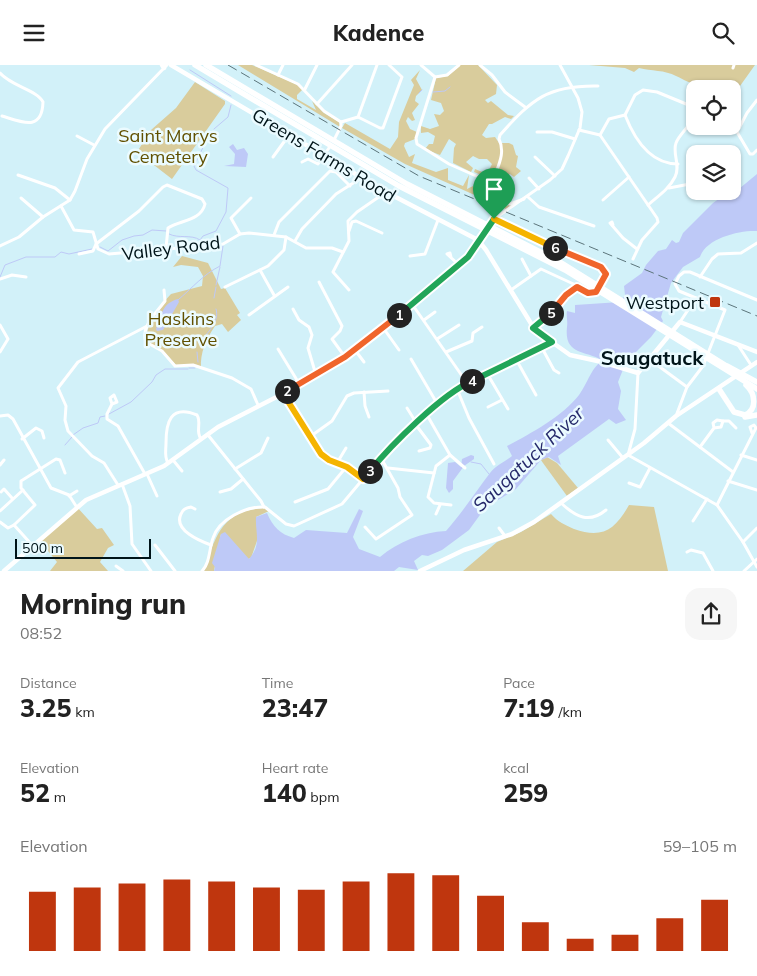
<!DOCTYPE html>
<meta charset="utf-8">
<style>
:root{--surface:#fff;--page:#f6f6f6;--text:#222;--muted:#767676;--accent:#bf360e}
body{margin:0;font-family:Mulish,sans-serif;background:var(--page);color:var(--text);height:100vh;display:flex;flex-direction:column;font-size:19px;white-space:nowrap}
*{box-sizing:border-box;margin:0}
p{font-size:16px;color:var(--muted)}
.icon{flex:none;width:28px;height:28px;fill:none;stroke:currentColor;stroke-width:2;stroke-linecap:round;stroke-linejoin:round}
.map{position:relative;height:506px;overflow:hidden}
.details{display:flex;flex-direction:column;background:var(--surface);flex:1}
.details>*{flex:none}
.controls{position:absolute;left:686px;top:15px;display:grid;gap:10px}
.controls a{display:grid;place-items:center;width:55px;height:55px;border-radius:10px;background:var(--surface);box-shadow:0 1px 4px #0004;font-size:25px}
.scale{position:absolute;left:15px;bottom:12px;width:136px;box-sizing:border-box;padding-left:5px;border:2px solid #001419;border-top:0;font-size:14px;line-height:18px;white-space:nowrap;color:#001419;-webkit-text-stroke:4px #ebfbff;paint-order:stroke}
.pin{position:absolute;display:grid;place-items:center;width:42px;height:42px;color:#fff;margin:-51px -21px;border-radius:50% 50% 50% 0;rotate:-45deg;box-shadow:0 0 5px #0007}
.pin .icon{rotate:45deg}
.km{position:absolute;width:25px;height:25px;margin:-12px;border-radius:50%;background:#222;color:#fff;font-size:14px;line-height:25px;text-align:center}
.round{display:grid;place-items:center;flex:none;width:52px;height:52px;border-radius:15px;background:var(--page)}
.overview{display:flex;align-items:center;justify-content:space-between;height:85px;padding:0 20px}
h1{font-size:28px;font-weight:800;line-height:38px}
.metrics{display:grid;grid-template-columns:repeat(3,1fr);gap:8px;height:85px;padding:5px 20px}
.metrics div{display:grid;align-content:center}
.metrics b{font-size:25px;font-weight:800}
.metrics small{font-size:14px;font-weight:400}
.metrics p{font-size:14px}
.chart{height:140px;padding:10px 20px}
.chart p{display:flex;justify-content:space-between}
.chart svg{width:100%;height:90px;margin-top:5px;stroke:var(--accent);stroke-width:6}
header{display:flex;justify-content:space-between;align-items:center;height:65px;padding:0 20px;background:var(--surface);font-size:22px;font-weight:800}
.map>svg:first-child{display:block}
</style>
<header><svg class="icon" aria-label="menu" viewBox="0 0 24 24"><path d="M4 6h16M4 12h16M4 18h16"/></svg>Kadence<svg class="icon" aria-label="search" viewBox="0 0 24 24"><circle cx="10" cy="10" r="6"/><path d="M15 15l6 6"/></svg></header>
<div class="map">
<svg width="757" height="506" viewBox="0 0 757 506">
<rect width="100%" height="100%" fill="#d2f1f9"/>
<g fill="#d9cc9c">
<path d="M 238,0 L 252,0 L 296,19 L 303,24 L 297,30 L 297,34 L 316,45 L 312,36 L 324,48 L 339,57 L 340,62 Z"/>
<path d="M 460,0 L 478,0 L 497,20 L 496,29 L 485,35 L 488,38 L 491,36 L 508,50 L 514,51 L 511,54 L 505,52 L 492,59 L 489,59 L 482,70 L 486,73 L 495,72 L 499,78 L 509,78 L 513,80 L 516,90 L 518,91 L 516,102 L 521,106 L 514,112 L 510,109 L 498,117 L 474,107 L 475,104 L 487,109 L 492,99 L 487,94 L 479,94 L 473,91 L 466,97 L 473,103 L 471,107 L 453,98 L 454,83 L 456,79 L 449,74 L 440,90 L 425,84 L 429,79 L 433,79 L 435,71 L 428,67 L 421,68 L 421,61 L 430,64 L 439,61 L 434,49 L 440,50 L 444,46 L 441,38 L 431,35 L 436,13 L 448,11 Z"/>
<path d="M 589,0 L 755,0 L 740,21 L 739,34 L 733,39 L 732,24 L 711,24 L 703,19 C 693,21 685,15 676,11 C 665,5 651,6 639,3 L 634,7 L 625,3 Z"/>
<path d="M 420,5 L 416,14 L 422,25 L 416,31 L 415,36 L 419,39 L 412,48 L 415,55 L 412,56 L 408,52 L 406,56 L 410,64 L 417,67 L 415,74 L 405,78 L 404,81 L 409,92 L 415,89 L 412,98 L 436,107 L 448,103 L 448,115 L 463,121 L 469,110 L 467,124 L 473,121 L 478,129 L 484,131 L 490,127 L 506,141 L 513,139 L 506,144 L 405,99 L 342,63 L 345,58 L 390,84 L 398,72 L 399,57 L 414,20 L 411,15 Z"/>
<path d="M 195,17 L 225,36 L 225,39 L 172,114 L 137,87 L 151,65 L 176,43 Z"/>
<path d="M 182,191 L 208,198 L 221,224 L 225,223 L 240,248 L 237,250 L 241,255 L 228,267 L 222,259 L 215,261 C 206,274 200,288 201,303 L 191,300 L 178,302 L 164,287 L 146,277 C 146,259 159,242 171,229 L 202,221 L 203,211 L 198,202 L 181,200 L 173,202 Z"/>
<path d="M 547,392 L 557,398 L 578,423 L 567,431 L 543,398 L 541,395 Z"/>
<path d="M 629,440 L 654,442 L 668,506 L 463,506 L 497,477 L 521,467 L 551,449 C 558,457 565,460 574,464 C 602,474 615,465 629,440 Z"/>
<path d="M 76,441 L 97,464 L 102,463 L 114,480 L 108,483 L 100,497 L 108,506 L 50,506 L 57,497 L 40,476 Z"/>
<path d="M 264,443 L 269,446 L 256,452 L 258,473 L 251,493 L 248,494 L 221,469 L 214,506 L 204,506 C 215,472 222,445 264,443 Z"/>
</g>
<g fill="#bec9f7">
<path d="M 233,79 L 237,85 L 244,83 L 248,89 L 246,102 L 224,101 L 234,99 L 235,89 L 229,82 Z"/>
<path d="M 757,109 L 757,166 C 740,165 706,173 700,192 L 683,202 L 671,218 L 661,252 L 663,256 L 651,272 L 626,297 L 618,317 L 621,326 L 618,344 L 626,355 L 616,359 L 609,354 L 558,391 L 561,400 L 549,392 L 541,395 L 516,424 L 485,443 L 469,465 L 442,485 L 428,491 L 422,490 L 414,496 L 418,505 L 399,502 L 394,506 L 214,506 L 215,502 L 212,498 L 221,469 L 225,467 L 249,494 C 262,479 255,468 256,452 L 267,448 C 273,462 280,469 294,473 L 306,465 L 347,468 L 359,444 L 363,446 L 353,472 L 359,484 L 380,492 C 398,477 422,467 446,466 C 462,448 477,425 490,408 C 495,401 506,396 512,391 L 507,381 C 530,369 563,351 579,330 C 589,316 589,307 602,295 C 584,285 564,290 567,262 C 568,256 566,251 567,246 L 575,248 L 575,240 L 620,237 L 625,230 L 624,221 L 642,208 L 646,200 L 658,186 L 666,184 L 672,175 L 676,178 L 679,177 L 683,168 L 713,138 L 720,133 L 734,128 Z"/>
<path d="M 178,234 L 179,237 L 163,265 L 157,266 L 156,264 C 161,251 162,238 178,234 Z"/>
<path d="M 471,390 L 474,391 L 474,394 L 464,401 L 453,416 L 453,424 L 449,428 L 446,423 L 448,398 L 455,397 L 461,402 L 462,394 Z"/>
</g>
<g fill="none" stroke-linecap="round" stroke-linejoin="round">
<g stroke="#bec9f7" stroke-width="1">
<path d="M 190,5 L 231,31"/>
<path d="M 433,27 L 445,26 L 450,22"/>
<path d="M 419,28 L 422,25"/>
<path d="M 214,64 L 228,52 L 231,40"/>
<path d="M 169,169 C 179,174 191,169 200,175 L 203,171 L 216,166 L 226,147 L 228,123 L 196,105 L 194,101 L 210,68"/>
<path d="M 100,182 L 108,186 L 122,175 L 134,171 L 143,170 L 152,165 L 166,166"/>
<path d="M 0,212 L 5,200 L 26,192 L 55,192 L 61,187 L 69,189 L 92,184"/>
<path d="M 216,220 L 220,202"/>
<path d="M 214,233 L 216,222"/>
<path d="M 178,235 C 192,223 204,209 220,201 L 223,181"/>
<path d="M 201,276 C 208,267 220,256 216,244"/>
<path d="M 197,287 L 198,297"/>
<path d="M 189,303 L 195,303"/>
<path d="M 109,349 L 131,337 L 152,317 L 156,310 L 165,304 L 188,304"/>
<path d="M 73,370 L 83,363 L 98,358 L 100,352 L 105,351"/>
<path d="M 65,380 L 72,372"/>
<path d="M 471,397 L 481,399 L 489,409"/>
</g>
<g stroke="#fff" stroke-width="3">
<path d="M 256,0 L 298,19 L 324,46 L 341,57 L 341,61 L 334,75"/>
<path d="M 421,0 L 435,12 L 416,73 L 417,79 L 449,99 L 492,118"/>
<path d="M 480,0 L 492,10 L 505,27 L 525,42"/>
<path d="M 733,3 L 734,0"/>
<path d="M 0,8 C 11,21 37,25 43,37 C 42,67 22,57 2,51"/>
<path d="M 278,10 L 283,0"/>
<path d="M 435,12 L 447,10 L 459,0"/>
<path d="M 305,24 L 317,0"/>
<path d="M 757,35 L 747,48 L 737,67 L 750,89 L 753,89 L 757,85"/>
<path d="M 317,39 L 352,0"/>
<path d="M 625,50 C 634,73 650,99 678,99"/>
<path d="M 358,52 L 377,0"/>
<path d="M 341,57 L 358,52 L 380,63 L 383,63 L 402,12 L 389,0"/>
<path d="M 579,65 L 600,70 L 657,153 L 658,157 L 642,175 L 633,194"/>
<path d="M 537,67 L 552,67 L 575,74"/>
<path d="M 600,70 L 609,54 L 625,50 L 635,30 L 643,25 L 657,27 L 691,41 C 700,56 681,65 676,78 C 672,89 681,100 675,112 C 669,124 658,131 648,140"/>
<path d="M 77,71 L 94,80"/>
<path d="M 716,88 L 716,89"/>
<path d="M 273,92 L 289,70"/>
<path d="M 535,92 L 555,111"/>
<path d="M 302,97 L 308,94 L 318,99 L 331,80"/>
<path d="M 18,110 L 55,123 L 70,135"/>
<path d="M 529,113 L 539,124"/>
<path d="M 669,123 L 695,118"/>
<path d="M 528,132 L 539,142 L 594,161"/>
<path d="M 21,133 L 43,152"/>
<path d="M 524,134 L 510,139 L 491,128 C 491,109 508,93 499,74 L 500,70 C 532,34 548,20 598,21"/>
<path d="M 603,135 L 629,112"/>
<path d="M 61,141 L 74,165 L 93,167 L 98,184 L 109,189 L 223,179 L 240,169 L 249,168 L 286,172 L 306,183 L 332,183 L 343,187"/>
<path d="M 494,154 L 540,177 L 601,202 L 605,206 L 604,214 L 593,228 L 541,204 L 511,225"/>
<path d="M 613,160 L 612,157 L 610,158 L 623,173 L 637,184"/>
<path d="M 349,166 L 352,157 L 356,156 L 382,168"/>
<path d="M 240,169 L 231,153 L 251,133"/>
<path d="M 274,170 L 279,157 L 330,106 L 336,107 L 350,121"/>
<path d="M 295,176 L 302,164 L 336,129 L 361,113"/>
<path d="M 479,176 L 494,154 L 550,115 L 562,104 L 568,91 L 580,63 L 582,47 L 578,33 L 560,0"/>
<path d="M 0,181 L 19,172 L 43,152 L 70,135 L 75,126 L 87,94 L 105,64 L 167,0"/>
<path d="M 79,189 L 93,186 L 96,179 L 139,146 L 163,122 L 167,120 L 202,134 L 205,139 C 201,156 180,155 168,163 L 166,183"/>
<path d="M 410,191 L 425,189 L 438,155"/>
<path d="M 451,192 L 450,188 L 447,189 L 459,200"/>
<path d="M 522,194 L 531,211"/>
<path d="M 260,205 L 274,230"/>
<path d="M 700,212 L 712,194 L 718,189 L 741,188 L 757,178"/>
<path d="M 0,214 L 12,210 L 26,212"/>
<path d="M 319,217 L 342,261 L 340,266 L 332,274 L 345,292"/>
<path d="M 225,222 L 268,201 L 284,185 L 286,172"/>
<path d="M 164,225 L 165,236 C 157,247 140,262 146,277 L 162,286 L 175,301 L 193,300 L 232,313 L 251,324 L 258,340"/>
<path d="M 349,225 L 333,207 L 349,176 L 348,156 L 357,147 L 386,127"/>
<path d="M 412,239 L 467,318"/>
<path d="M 293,244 L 299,255 L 309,262 L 312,270 L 308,283 L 316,310"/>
<path d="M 249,250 L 288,222"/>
<path d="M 424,255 L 435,247"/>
<path d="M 680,257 L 696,233"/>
<path d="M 0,260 L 8,274 L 0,287"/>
<path d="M 533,263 L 553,246 L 566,230 L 576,223"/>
<path d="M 384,264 L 399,285"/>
<path d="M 437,274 L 459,260"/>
<path d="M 738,280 L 751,300"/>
<path d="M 542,283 L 554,305 L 559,308"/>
<path d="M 278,284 L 300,320"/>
<path d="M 355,285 L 364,297"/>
<path d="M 446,287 L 472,276 L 473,268 L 482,262"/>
<path d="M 411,294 L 438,340"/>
<path d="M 649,294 L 687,322"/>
<path d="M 517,296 L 536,330"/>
<path d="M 638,308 L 635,364 L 628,390 L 717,440 L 743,477 L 757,502"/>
<path d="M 488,310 L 508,344"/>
<path d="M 457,324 L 469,353 L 494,399"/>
<path d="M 364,327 L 365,341 L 369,352"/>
<path d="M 283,329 L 321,389 L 329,395 L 347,401 L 363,414"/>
<path d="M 112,339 L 117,337 L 114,330 L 110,333 L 112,339 L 107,349 L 107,354 L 118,361 L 145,409"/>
<path d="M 488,342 L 502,335"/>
<path d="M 407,343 L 417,359"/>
<path d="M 427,350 L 450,390 L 465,403"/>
<path d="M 0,351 L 8,350 L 13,354 L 51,423 L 69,430 L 76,441"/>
<path d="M 676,351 L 687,322 L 703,301 L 725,245 L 679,226 L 675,219 L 679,211 L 684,207 L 690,207 L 757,235"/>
<path d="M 723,356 L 729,356 L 736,363"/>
<path d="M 668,358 L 733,407"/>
<path d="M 416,360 L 431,380 L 430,383 L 419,386"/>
<path d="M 208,370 L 261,436 L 264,442"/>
<path d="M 311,371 L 332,356 L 347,331 L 354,328 L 388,326"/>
<path d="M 22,374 L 36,363 L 42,366 L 44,373"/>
<path d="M 608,375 L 623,393"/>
<path d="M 700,382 L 714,363 L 713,358 L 717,355 L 723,356 L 721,362 L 714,363"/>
<path d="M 450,390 L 436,401 L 428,432 L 434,438 L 451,440"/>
<path d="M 741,390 L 757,395"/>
<path d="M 173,395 L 182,406"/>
<path d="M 168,398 C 164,391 166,386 166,378 C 166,358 170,339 197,350 C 202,358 195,366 201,374"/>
<path d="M 337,398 L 346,383"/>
<path d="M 0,400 L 4,395"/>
<path d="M 388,403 L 434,408"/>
<path d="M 235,404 L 261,388 L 268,373"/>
<path d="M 147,409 L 157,431"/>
<path d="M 728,416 L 757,425"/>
<path d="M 629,418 L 640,422 L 650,403"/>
<path d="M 122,419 L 130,441 L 132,479 L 151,506"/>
<path d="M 118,420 L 104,398 L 92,391 L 68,366 L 65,355 L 66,341 L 58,323 L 78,297 L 149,260"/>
<path d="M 1,427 L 4,424 L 12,433"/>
<path d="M 220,427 L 231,424 L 243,414"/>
<path d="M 69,431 L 77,426"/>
<path d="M 295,437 L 328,424 L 347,401"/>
<path d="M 561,438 C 576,452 589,459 606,445"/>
<path d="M 717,440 L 756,363 L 754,360 L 750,362 L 752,368"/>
<path d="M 195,444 L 191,442 C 186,443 183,444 181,449 C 173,465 200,476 211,480"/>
<path d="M 0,446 L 23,425"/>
<path d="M 436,449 L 440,440"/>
<path d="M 693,456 L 707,434"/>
<path d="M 0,457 L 8,463 L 14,460 L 32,480"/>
<path d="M 14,460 L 35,440 L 21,423 L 21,416 L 56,394 L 60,395 L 65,408"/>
<path d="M 365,462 L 376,474 L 412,450 L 400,432 L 398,423 L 381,393"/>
<path d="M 499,463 L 505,471"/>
<path d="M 743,477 L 757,463"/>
<path d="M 155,480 L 175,506"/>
<path d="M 687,487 L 691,485 L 703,488 L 713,506"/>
<path d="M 116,501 L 123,506"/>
<path d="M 202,506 C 210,498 209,484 213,473 C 219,454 246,441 265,442 L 286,459 L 294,461 L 342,439 L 384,389 L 452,328 L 552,277"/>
<path d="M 744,506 L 757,494"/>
</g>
<g stroke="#fff" stroke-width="4.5">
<path d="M 162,0 L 164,3"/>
<path d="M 171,0 L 386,127 L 478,175 L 486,185 L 535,265 L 570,290 L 602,297 L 638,308 L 680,257 L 757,287"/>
<path d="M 4,506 L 86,435 L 164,401 L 218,362 L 300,320 L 345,292 L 435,221 L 468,192 L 479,176"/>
<path d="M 420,506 L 464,485 L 512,469 L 534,457 L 644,378 L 676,351 L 757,297"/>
</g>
<g stroke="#fff" stroke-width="5.5">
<path d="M 195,0 L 399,121 L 565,205 L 757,324"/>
<path d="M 206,0 L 407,119 L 560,197 L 725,300"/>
<path d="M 727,301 L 757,317"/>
<path d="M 719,324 L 734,347 L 745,350 C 757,345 756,329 746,320"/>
<path d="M 745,352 L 757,350"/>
</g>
<path stroke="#5c757b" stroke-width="1" stroke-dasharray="10 5" stroke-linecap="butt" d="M 228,0 L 419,111 L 757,251"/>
</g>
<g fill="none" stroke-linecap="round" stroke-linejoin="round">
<g stroke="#fff" stroke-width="10">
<path id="split-1" d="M 399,250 L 468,192 L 494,154"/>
</g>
<g stroke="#fff" stroke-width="10">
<path id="split-2" d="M 287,326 L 345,292 L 399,250"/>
</g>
<g stroke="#fff" stroke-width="10">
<path id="split-3" d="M 287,326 L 283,328 L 284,330 L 321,389 L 329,395 L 347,402 L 363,414 L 370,406"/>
</g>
<g stroke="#fff" stroke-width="10">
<path id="split-4" d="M 370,406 C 391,380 442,329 472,316"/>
</g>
<g stroke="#fff" stroke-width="10">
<path id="split-5" d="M 472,316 L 552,277 L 533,263 L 551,248"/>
</g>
<g stroke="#fff" stroke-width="10">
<path id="split-6" d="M 551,248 L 566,230 L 577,222 L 588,228 L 596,227 L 606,209 L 601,202 L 555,183"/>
</g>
<g stroke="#fff" stroke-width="10">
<path id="split-7" d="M 494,154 L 555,183"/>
</g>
<use href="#split-1" stroke="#22a559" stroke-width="6"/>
<use href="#split-2" stroke="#f0652b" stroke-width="6"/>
<use href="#split-3" stroke="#f5b400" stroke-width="6"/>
<use href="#split-4" stroke="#22a559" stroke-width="6"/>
<use href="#split-5" stroke="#22a559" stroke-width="6"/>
<use href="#split-6" stroke="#f0652b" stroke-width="6"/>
<use href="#split-7" stroke="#f5b400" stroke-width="6"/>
</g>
<rect fill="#bf360e" stroke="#ebfbff" stroke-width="2" x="709" y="231" width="12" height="12" rx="2.5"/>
<g text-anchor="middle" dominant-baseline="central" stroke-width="5" stroke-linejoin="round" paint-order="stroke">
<g font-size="18" fill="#615000" stroke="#ebfbff">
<text x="168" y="70">Saint Marys<tspan x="168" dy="21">Cemetery</tspan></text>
<text x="181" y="253">Haskins<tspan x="181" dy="21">Preserve</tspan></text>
</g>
<g font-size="18" fill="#001419" stroke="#ebfbff">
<text transform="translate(324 90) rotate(31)">Greens Farms Road</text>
<text transform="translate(171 183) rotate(-7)">Valley Road</text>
</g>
<g font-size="18" fill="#001419" stroke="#ebfbff" text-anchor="end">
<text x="704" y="237">Westport</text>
</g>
<g font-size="19" font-style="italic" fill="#25296b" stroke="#ebfbff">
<text transform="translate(528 394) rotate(-43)">Saugatuck River</text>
</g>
<g font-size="20" font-weight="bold" fill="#001419" stroke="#ebfbff">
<text x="652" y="292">Saugatuck</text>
</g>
</g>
</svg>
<div class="controls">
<a><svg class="icon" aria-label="locate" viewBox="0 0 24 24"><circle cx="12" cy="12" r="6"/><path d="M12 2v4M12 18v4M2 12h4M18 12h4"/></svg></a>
<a><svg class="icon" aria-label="layers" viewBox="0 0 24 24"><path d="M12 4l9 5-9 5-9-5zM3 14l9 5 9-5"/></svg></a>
</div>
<div class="scale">500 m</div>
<div class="pin" style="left:494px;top:154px;background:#1e9e55"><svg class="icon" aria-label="arrive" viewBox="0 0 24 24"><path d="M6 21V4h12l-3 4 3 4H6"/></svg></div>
<b class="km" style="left:399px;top:250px">1</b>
<b class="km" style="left:287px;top:326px">2</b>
<b class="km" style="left:370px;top:406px">3</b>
<b class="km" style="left:472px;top:316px">4</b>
<b class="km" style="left:551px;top:248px">5</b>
<b class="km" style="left:555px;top:183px">6</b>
</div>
<section class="details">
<div class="overview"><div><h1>Morning run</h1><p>08:52</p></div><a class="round"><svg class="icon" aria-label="share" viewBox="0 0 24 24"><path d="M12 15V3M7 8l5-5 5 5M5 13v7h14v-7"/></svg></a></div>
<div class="metrics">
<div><p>Distance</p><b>3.25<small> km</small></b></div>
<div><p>Time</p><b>23:47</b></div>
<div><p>Pace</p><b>7:19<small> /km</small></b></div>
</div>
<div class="metrics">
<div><p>Elevation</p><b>52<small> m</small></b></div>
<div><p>Heart rate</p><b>140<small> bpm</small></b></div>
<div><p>kcal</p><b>259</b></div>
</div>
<div class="chart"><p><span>Elevation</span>59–105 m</p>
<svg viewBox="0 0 160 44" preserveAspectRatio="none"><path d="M5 44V15M15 44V13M25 44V11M35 44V9M45 44V10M55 44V13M65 44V14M75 44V10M85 44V6M95 44V7M105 44V17M115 44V30M125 44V38M135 44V36M145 44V28M155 44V19"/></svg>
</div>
</section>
